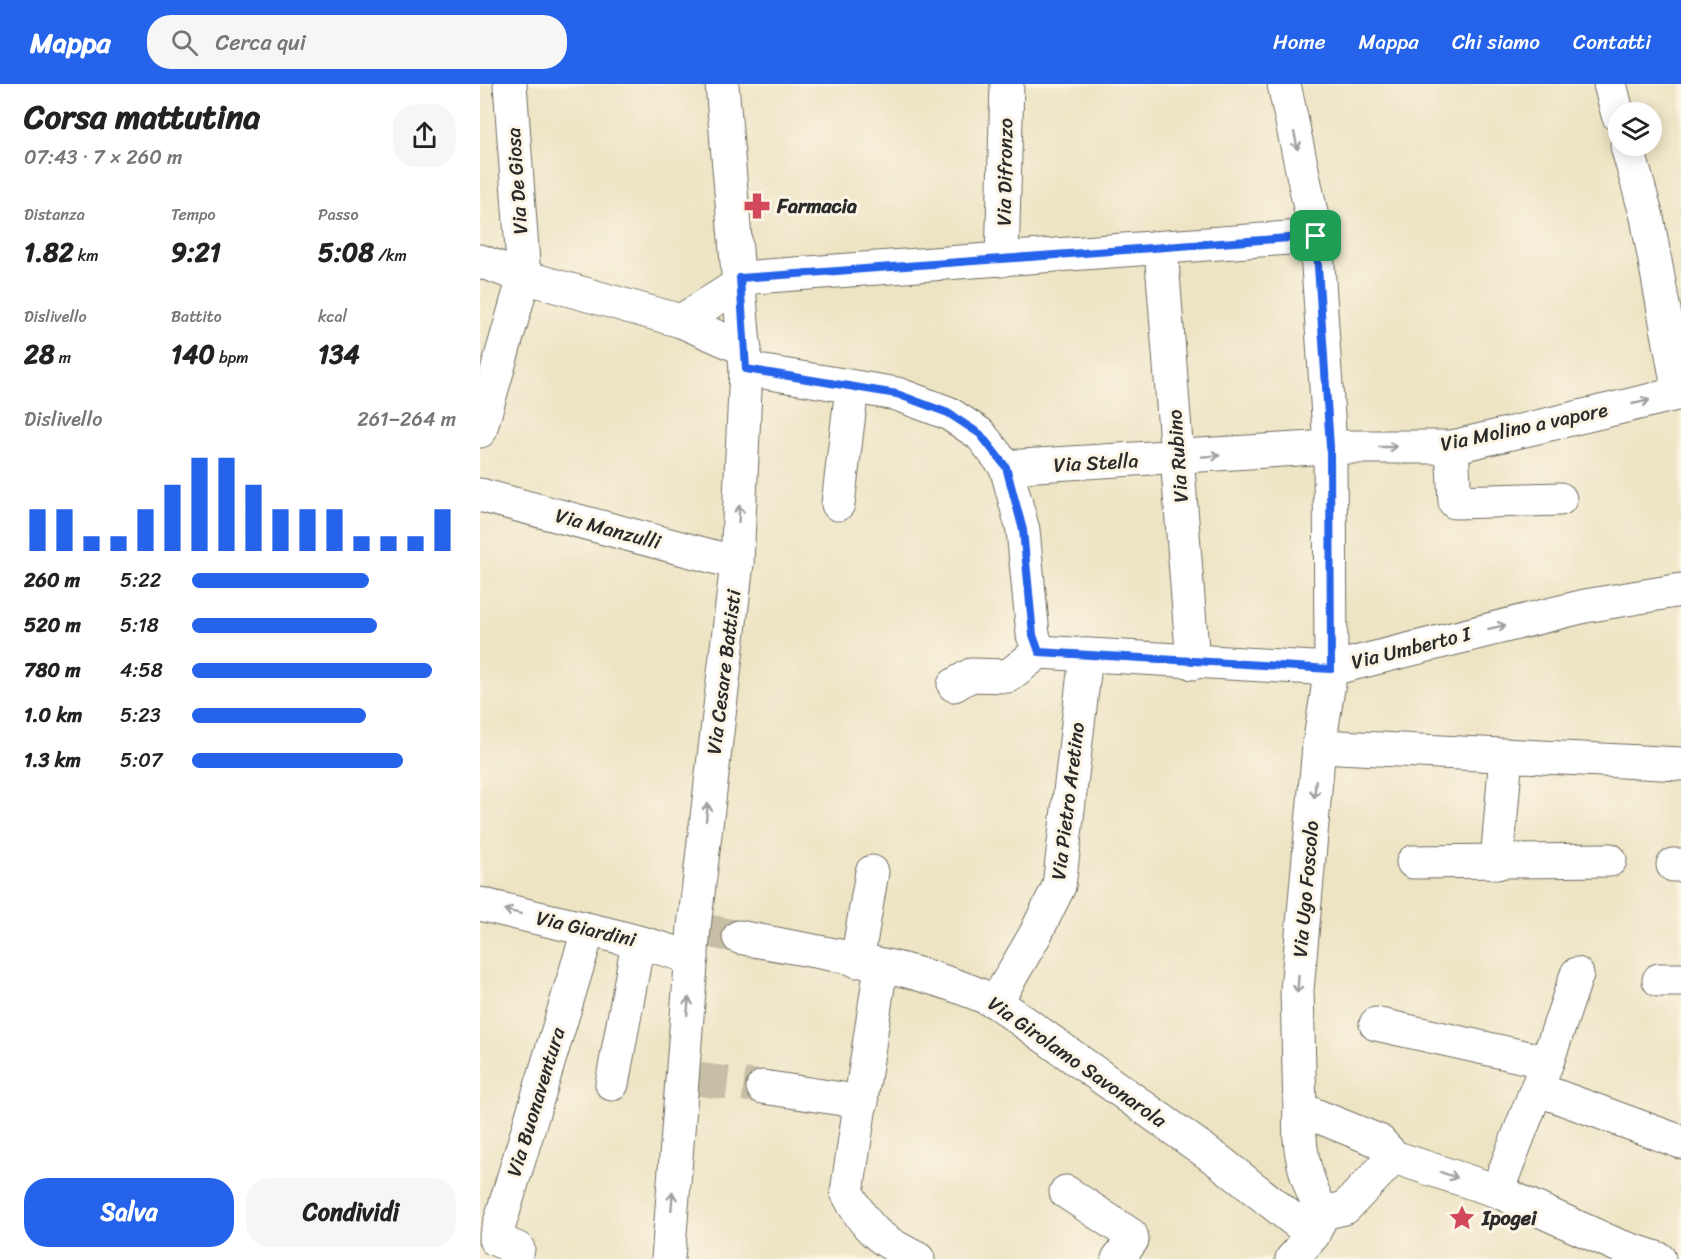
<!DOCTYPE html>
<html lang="it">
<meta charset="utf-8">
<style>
:root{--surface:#fff;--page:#f6f6f6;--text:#222;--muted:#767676;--accent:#2563eb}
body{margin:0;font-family:Sriracha,sans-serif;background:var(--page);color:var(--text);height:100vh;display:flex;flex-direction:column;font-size:22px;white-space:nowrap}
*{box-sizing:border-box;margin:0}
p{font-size:20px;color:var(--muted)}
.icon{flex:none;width:33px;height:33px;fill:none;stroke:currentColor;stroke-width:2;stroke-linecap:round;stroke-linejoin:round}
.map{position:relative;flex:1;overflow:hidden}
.side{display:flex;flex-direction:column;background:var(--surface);width:480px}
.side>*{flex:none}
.fabs{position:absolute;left:1128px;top:18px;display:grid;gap:12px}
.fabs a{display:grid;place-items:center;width:54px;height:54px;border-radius:50%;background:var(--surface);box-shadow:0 3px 15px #0003;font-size:30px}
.pin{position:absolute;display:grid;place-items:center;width:51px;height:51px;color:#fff;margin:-26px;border-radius:12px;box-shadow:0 3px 9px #0006}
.round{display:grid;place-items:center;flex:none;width:63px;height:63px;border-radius:24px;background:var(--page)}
.overview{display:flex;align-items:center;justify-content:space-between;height:102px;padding:0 24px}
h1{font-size:33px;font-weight:700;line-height:45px}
.metrics{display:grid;grid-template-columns:repeat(3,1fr);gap:9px;height:102px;padding:6px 24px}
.metrics div{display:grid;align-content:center}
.metrics b{font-size:26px;font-weight:700}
.metrics small{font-size:16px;font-weight:400}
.metrics p{font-size:16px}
.chart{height:168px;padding:12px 24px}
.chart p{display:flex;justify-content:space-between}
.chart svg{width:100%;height:108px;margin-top:6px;stroke:var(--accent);stroke-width:6}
.button{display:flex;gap:12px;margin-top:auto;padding:12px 24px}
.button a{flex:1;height:69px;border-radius:24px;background:var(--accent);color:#fff;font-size:24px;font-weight:700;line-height:69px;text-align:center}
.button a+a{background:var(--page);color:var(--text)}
ul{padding:0 24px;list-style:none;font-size:20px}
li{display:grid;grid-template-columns:96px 72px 1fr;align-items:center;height:45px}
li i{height:15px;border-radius:8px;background:var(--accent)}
header{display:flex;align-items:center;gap:36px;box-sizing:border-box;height:84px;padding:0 30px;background:var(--accent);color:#fff}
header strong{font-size:28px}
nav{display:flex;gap:33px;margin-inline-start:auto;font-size:21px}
.search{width:420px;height:54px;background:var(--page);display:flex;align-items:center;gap:15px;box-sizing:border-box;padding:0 21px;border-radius:24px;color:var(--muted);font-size:22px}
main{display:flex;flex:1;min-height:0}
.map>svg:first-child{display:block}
</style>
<header>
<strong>Mappa</strong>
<div class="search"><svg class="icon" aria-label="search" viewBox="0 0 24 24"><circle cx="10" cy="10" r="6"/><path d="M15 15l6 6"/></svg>Cerca qui</div>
<nav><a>Home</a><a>Mappa</a><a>Chi siamo</a><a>Contatti</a></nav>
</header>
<main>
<section class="side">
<div class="overview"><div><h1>Corsa mattutina</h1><p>07:43 · 7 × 260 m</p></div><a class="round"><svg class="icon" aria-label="share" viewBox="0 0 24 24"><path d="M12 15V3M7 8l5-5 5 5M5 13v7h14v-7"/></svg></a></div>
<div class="metrics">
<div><p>Distanza</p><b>1.82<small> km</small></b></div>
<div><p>Tempo</p><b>9:21</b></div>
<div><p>Passo</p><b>5:08<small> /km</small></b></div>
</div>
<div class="metrics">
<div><p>Dislivello</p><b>28<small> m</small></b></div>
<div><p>Battito</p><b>140<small> bpm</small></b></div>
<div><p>kcal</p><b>134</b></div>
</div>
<div class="chart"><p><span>Dislivello</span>261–264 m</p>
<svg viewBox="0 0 160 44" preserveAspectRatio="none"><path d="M5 44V27M15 44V27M25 44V38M35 44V38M45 44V27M55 44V17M65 44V6M75 44V6M85 44V17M95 44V27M105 44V27M115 44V27M125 44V38M135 44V38M145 44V38M155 44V27"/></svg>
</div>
<ul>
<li><b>260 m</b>5:22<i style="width:67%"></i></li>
<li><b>520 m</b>5:18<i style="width:70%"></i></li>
<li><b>780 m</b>4:58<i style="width:91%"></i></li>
<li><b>1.0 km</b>5:23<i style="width:66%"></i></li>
<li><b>1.3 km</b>5:07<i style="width:80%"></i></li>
</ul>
<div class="button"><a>Salva</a><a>Condividi</a></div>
</section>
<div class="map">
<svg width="1201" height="1175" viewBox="0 0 1201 1175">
<rect width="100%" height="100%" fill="#fcf5e5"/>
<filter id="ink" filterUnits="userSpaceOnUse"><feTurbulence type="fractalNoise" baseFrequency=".0167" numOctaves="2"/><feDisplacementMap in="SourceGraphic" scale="12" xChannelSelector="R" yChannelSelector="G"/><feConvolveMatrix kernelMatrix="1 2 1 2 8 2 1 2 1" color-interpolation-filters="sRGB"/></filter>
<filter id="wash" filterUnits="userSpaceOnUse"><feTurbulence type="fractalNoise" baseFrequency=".008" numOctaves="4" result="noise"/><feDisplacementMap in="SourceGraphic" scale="24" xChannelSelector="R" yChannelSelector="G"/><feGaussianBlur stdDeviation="1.35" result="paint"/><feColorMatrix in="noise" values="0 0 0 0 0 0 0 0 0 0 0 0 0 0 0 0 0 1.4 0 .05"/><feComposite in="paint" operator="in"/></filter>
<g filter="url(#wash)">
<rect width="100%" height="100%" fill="#ede4c4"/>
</g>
<g filter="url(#ink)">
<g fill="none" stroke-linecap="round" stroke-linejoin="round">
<g stroke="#c6bfa5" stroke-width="33" stroke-dasharray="33 16" stroke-linecap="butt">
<path d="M 228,847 L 259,853"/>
<path d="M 215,995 L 283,1003"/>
</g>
<g stroke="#6f6c61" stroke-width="35">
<g id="minor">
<path d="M 804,0 L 836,152 L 850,363 L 851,585 L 839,662 L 817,906 L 820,1025"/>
<path d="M 1130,0 L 1138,31"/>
<path d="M 1147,62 L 1167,133 L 1199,309"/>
<path d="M 681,165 L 713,579"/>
<path d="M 522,176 L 527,0"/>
<path d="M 0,177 L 44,193 L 201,237 L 265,265"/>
<path d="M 260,194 L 836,152"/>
<path d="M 201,237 L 261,199"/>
<path d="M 266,285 L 417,310 L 468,329 L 500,350 L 526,383 L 543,446 L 553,551 L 559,568 L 851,585 L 1105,522 L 1201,506"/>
<path d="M 0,347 L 44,193 L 30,0"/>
<path d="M 972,363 L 975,418 L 1080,415"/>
<path d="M 526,383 L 850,363 L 972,363 L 1201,309"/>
<path d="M 0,411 L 257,479"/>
<path d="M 358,420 L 372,304"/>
<path d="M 474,601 L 491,591 L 528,592 L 559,568"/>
<path d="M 839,662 L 1201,680"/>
<path d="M 933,778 L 1130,776"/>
<path d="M 1017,779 L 1026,671"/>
<path d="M 1193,781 L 1201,781"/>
<path d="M 0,820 C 71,838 143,851 212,874"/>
<path d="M 259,853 C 345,870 436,881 516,918 L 739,1077 L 833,1151"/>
<path d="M 377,877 L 392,788"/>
<path d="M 401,882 L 367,1108 C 386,1146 400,1156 438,1175"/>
<path d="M 1179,896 L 1201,896"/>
<path d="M 516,918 L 555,851 L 579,802 L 606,572"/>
<path d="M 896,940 L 1067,978"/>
<path d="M 132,1000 L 157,864"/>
<path d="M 283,1003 L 382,1018"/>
<path d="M 1057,1005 L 1201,1058"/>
<path d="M 820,1025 L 899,1057 L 914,1073 L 865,1124 L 843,1129 C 825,1097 817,1062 820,1025 Z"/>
<path d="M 914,1073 L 1017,1107 L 1139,1162 L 1179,1175"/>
<path d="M 1017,1107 L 1067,978 L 1097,890"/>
<path d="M 586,1108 L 651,1151 L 652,1156 L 638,1175"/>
<path d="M 35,1175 L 38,1165 L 15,1155 L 108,847"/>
<path d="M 188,1175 L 214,843 L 257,479 L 266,285 L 242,0"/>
<path d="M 812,1175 L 833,1151 L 842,1131"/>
</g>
</g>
<use href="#minor" stroke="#fff" stroke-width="33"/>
</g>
<defs><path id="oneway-shaft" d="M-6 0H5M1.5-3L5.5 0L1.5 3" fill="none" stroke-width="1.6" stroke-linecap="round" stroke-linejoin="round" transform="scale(1.5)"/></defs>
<g stroke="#a0a0a0">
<use href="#oneway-shaft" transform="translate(816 57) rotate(78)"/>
<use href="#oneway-shaft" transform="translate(1161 318) rotate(-13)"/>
<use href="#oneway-shaft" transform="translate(908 363)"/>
<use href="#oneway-shaft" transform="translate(731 372) rotate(-4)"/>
<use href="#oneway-shaft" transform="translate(259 430) rotate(-87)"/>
<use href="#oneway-shaft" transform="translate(1017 543) rotate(-13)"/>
<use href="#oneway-shaft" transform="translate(835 705) rotate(95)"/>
<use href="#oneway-shaft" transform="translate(227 728) rotate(-83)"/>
<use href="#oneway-shaft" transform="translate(33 828) rotate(-166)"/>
<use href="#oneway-shaft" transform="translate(818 900) rotate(94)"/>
<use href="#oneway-shaft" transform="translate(208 922) rotate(-85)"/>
<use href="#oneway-shaft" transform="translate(969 1091) rotate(19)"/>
<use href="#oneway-shaft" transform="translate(192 1117) rotate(-86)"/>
</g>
</g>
<g fill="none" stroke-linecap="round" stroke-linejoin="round" filter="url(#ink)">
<g stroke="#fff" stroke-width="12">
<path id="route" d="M 836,152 L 850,363 L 851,585 L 559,568 L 553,551 L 543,446 L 526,383 L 500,350 L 468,329 L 417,310 L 266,285 L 260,194 Z"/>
</g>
<use href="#route" stroke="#2563eb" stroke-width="8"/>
</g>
<defs>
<g id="pharmacy-bare" transform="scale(2.07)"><path d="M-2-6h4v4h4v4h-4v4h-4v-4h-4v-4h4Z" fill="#d1495b" stroke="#fcf5e5" stroke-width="2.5" paint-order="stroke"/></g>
<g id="sight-bare" transform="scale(2.07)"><path d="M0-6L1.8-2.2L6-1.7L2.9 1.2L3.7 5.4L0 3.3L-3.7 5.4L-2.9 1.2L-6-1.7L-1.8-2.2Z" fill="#d1495b" stroke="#fcf5e5" stroke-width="2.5" paint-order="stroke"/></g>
</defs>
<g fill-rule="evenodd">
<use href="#pharmacy-bare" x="277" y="122"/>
<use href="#sight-bare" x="982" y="1134"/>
</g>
<g text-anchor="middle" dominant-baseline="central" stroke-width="6" stroke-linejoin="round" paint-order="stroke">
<g font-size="20" fill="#2b2b2b" stroke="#fcf5e5">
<text transform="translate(525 88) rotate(-89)">Via Difronzo</text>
<text transform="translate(37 97) rotate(-94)">Via De Giosa</text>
<text transform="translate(1044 343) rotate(-12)">Via Molino a vapore</text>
<text transform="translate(698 372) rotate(-94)">Via Rubino</text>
<text transform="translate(616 379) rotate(-3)">Via Stella</text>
<text transform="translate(128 445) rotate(15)">Via Manzulli</text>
<text transform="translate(931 564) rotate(-14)">Via Umberto I</text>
<text transform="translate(244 588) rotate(-83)">Via Cesare Battisti</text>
<text transform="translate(588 717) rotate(-83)">Via Pietro Aretino</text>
<text transform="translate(826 805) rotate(-85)">Via Ugo Foscolo</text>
<text transform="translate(106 845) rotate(13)">Via Giardini</text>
<text transform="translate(597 978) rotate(35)">Via Girolamo Savonarola</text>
<text transform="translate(56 1018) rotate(-73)">Via Buonaventura</text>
</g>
<g font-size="20" font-weight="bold" fill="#2b2b2b" stroke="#fcf5e5" text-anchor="start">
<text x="297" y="122">Farmacia</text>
<text x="1002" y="1134">Ipogei</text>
</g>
</g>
</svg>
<div class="fabs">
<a><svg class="icon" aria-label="layers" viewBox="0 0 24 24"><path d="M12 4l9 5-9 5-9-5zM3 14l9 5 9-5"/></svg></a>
</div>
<div class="pin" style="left:836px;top:152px;background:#1e9e55"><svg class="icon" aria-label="arrive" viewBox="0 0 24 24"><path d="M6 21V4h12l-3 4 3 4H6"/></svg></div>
</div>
</main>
